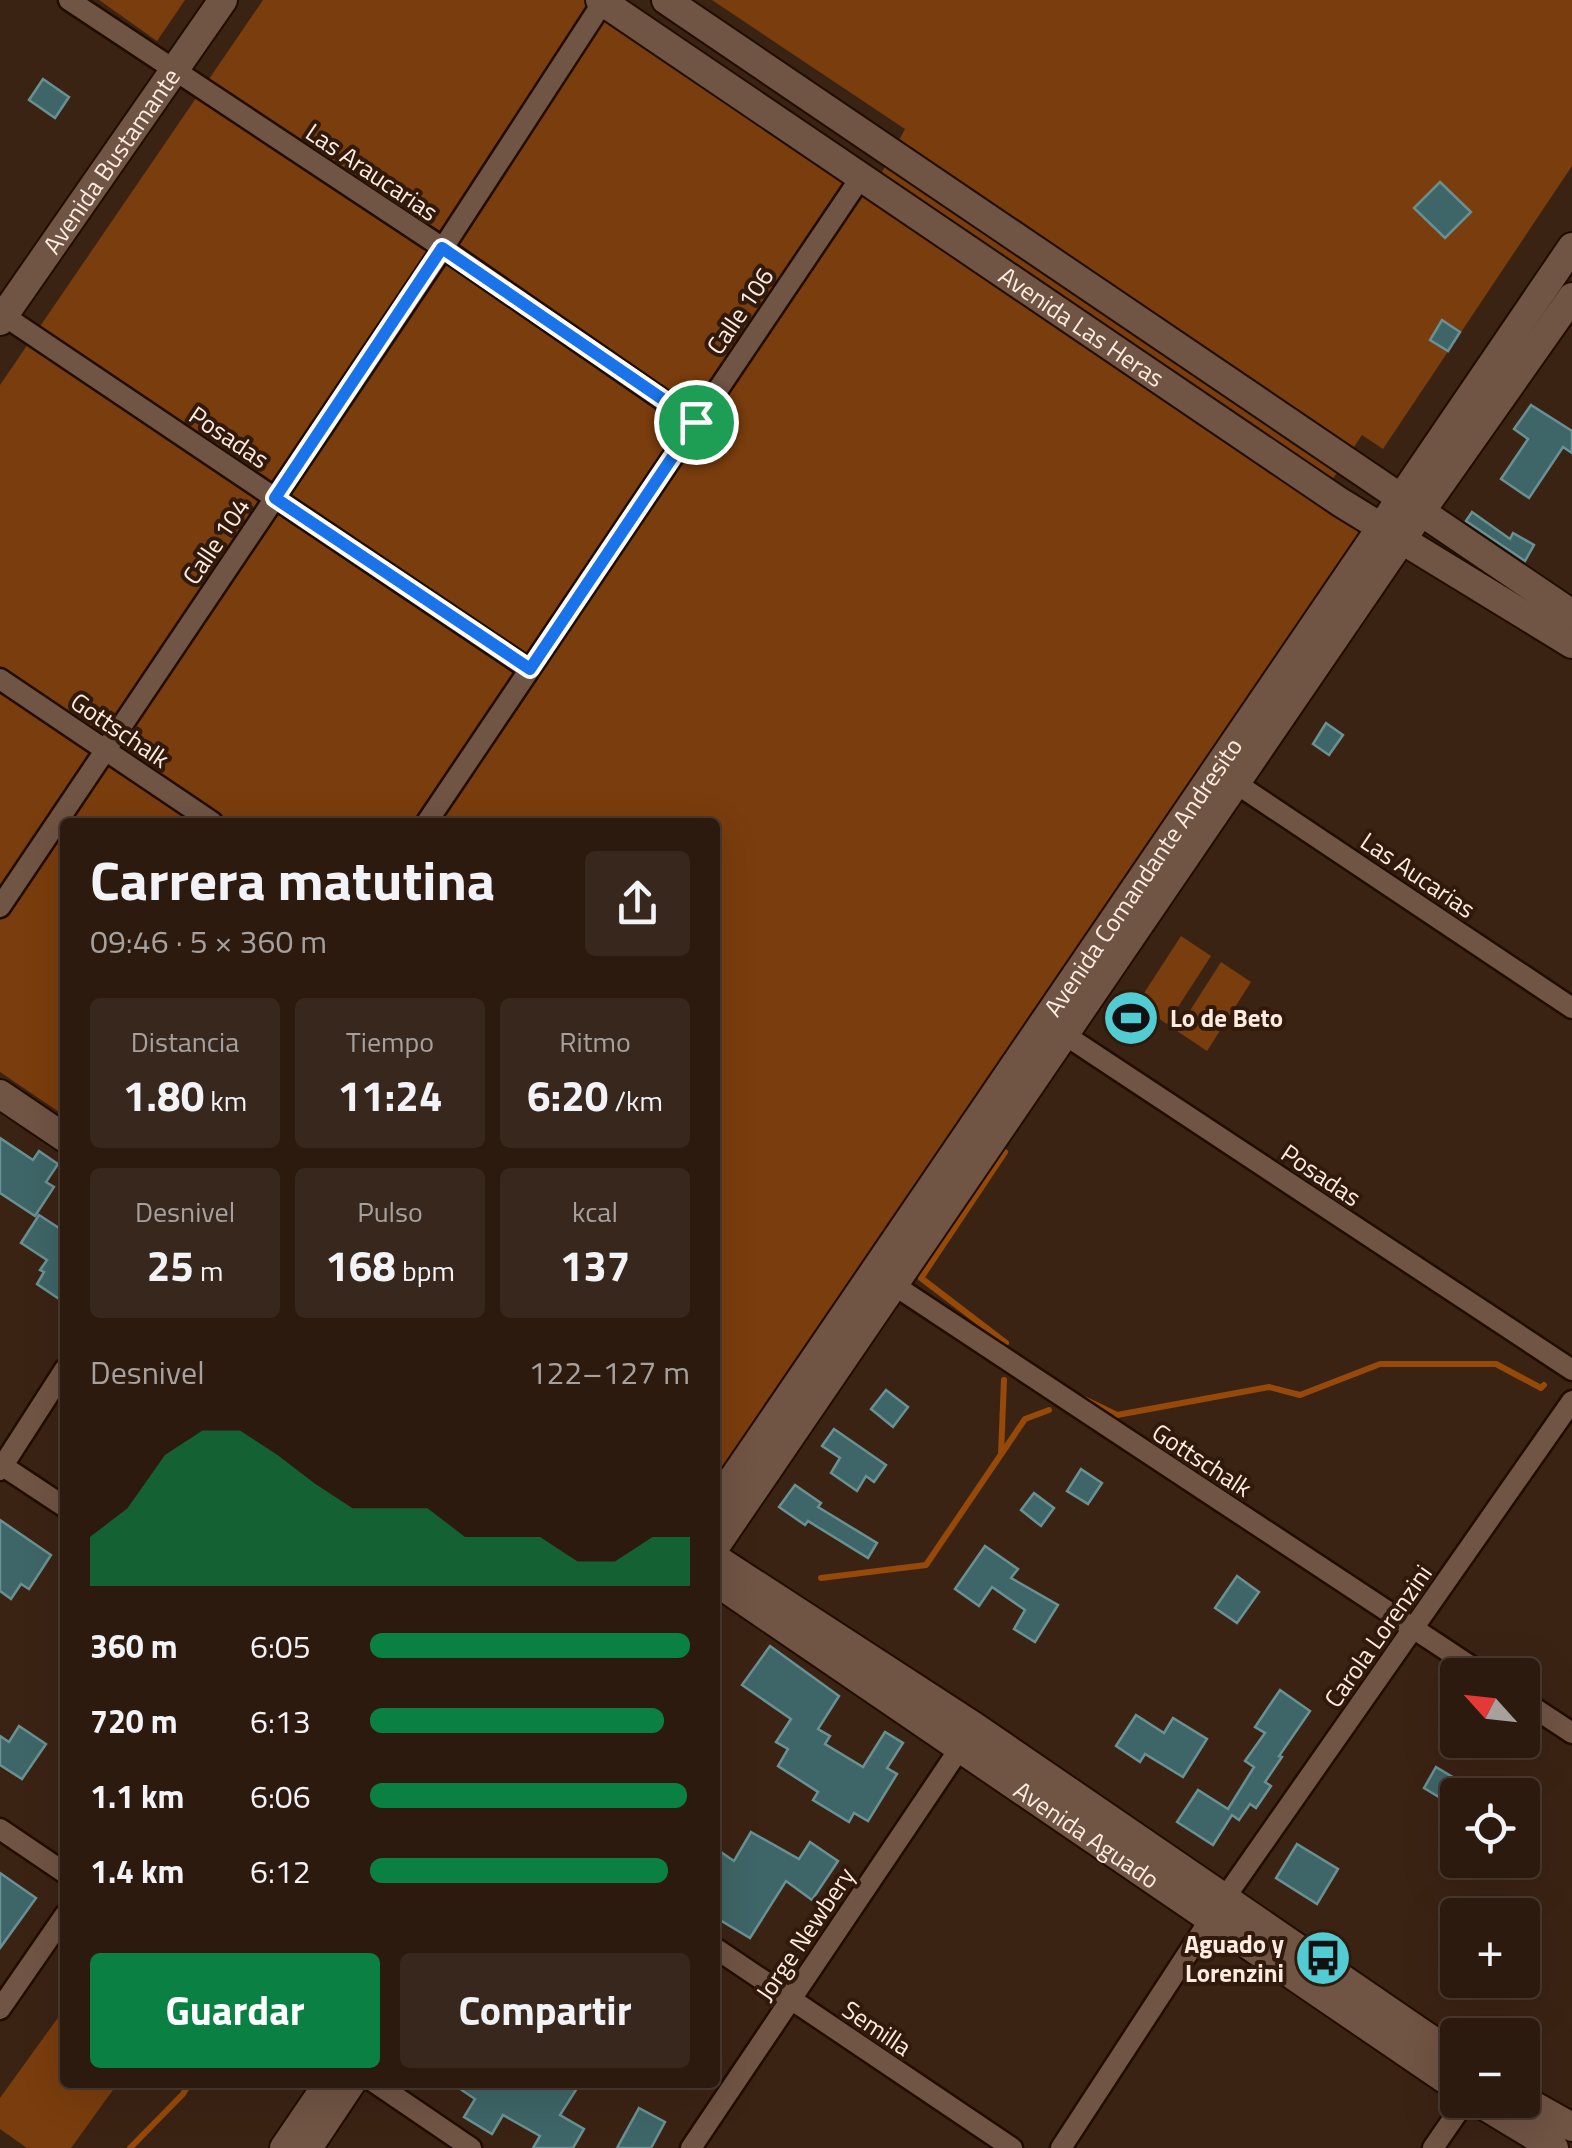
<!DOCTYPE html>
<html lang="es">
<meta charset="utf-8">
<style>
:root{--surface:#2c1a0f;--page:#38271d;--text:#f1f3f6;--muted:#a6a19e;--line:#48382f;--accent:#0b8043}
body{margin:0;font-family:"Titillium Web",sans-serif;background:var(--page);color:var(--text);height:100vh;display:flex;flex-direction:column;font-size:38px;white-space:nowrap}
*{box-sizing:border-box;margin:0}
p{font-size:32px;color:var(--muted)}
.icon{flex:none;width:55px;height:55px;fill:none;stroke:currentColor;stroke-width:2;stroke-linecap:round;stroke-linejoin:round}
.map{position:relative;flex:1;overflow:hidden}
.drawer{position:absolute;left:60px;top:818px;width:660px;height:1270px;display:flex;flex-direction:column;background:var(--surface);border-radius:10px;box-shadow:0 10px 40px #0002,0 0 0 2px var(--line)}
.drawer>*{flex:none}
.needle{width:65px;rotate:297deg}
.tools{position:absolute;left:1440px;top:1658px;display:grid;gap:20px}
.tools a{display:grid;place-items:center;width:100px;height:100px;border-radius:10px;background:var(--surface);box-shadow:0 10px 40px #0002,0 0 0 2px var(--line);font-size:50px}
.pin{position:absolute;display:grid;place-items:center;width:85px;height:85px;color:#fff;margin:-42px;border:5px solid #fff;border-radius:50%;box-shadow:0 2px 10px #0007}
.round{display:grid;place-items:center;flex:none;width:105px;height:105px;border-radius:10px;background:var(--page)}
.summary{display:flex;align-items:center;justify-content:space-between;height:170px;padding:0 30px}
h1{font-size:55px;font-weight:700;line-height:75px}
.figures{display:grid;grid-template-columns:repeat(3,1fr);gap:15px;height:170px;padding:10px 30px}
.figures div{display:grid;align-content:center;border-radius:10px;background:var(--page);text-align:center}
.figures b{font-size:42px;font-weight:700}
.figures small{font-size:28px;font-weight:400}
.figures p{font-size:28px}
.chart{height:280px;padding:20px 30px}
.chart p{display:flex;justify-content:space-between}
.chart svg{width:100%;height:180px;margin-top:10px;fill:var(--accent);opacity:.7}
.primary-button{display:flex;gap:20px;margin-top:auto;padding:20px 30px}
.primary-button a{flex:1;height:115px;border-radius:10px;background:var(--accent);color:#fff;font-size:40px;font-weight:700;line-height:115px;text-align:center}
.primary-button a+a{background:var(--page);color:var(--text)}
ul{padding:0 30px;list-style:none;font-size:32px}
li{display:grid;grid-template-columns:160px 120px 1fr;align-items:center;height:75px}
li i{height:25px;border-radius:12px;background:var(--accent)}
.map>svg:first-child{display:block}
</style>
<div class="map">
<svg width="1572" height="2148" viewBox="0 0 1572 2148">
<rect width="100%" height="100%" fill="#3b2314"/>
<g fill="#7a3d0d">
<path d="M 99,0 L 185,0 L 157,41 Z"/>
<path d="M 263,0 L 602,0 L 875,185 L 905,129 L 712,0 L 1572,0 L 1572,166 L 1383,449 L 1362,435 L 1326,489 L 1374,522 L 715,1487 L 715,822 L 65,822 L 65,1116 L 0,1072 L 0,385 Z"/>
<path d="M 1181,936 L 1211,956 L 1167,1024 L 1137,1004 Z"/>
<path d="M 1221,962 L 1251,982 L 1207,1051 L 1177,1031 Z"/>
<path d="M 65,2008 L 65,2082 L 118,2083 L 71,2148 L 27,2148 L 0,2129 L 0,2098 Z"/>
</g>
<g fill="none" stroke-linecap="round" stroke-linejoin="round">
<g stroke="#964909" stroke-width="6">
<path d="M 1005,1152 L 921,1278 L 1006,1343"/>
<path d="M 1082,1398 L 1117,1415 L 1269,1387 L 1300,1395 L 1380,1364 L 1496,1364 L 1541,1388 L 1544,1385"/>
<path d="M 1001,1454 L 1004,1380"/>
<path d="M 821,1578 L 926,1565 L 1025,1419 L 1049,1410"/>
<path d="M 130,2148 L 183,2094 L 190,2082"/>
</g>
</g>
<g fill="#3e6567" stroke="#699194" stroke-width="2.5">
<path d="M 43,79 L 69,97 L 55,118 L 29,100 Z"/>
<path d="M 1440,182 L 1471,212 L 1445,238 L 1414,208 Z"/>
<path d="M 1442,320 L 1460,332 L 1448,351 L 1430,340 Z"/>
<path d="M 1531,405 L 1572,431 L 1572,453 L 1563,447 L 1529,498 L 1501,479 L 1528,439 L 1514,429 Z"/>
<path d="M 1472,512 L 1510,539 L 1513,533 L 1534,545 L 1525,561 L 1466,521 Z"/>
<path d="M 1326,723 L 1343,735 L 1329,755 L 1313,744 Z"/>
<path d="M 0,1138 L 33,1160 L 39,1151 L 58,1164 L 46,1182 L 54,1187 L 35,1216 L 0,1193 Z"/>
<path d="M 39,1215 L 65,1232 L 65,1303 L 37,1284 L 44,1272 L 40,1270 L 47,1260 L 21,1243 Z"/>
<path d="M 886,1390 L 908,1407 L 893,1427 L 871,1409 Z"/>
<path d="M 834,1429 L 886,1465 L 874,1482 L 866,1476 L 857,1491 L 831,1473 L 840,1458 L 822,1446 Z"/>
<path d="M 1081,1469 L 1102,1483 L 1088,1504 L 1067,1491 Z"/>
<path d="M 795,1485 L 821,1503 L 818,1507 L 877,1543 L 868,1558 L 808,1521 L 805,1525 L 779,1507 Z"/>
<path d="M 1034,1493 L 1054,1508 L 1041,1526 L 1021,1510 Z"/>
<path d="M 0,1520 L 51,1555 L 29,1589 L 21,1584 L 11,1599 L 0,1591 Z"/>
<path d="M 985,1546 L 1018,1569 L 1011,1578 L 1058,1605 L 1035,1642 L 1014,1629 L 1025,1610 L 992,1587 L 979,1606 L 955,1589 Z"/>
<path d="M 1237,1576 L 1259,1592 L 1237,1623 L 1215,1608 Z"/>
<path d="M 770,1646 L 839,1696 L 818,1729 L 830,1736 L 825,1744 L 863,1767 L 885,1732 L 903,1743 L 887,1768 L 897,1774 L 868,1821 L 854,1813 L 849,1822 L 813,1800 L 818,1792 L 778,1766 L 788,1749 L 776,1742 L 791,1719 L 742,1685 Z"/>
<path d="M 1280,1690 L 1310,1711 L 1279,1756 L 1282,1757 L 1265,1782 L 1271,1786 L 1256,1808 L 1250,1804 L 1239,1820 L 1232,1815 L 1213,1845 L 1177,1822 L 1198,1790 L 1228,1809 L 1254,1767 L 1245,1761 L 1265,1733 L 1255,1727 Z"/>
<path d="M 1136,1715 L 1164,1733 L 1173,1718 L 1207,1739 L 1183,1777 L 1145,1754 L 1140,1762 L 1116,1746 Z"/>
<path d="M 19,1726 L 46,1744 L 22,1779 L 0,1765 L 0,1736 L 9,1742 Z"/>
<path d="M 1436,1767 L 1466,1785 L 1454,1806 L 1424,1788 Z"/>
<path d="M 751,1832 L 799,1859 L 810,1842 L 838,1861 L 812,1900 L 786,1881 L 750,1938 L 715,1917 L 715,1848 L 734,1861 Z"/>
<path d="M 1297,1844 L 1338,1869 L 1317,1904 L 1276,1878 Z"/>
<path d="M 0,1873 L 36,1898 L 0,1948 Z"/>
<path d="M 450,2082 L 581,2082 L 560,2115 L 584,2129 L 573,2148 L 533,2148 L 540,2136 L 503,2115 L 492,2134 L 464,2117 L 475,2099 Z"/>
<path d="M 639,2108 L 665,2122 L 651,2148 L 617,2148 Z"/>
</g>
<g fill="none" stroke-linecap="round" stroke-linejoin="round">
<g stroke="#210c01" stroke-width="25">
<g id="minor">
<path d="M 69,0 L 443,248 L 695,422"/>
<path d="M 0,313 L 529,669"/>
<path d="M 0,679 L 212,822"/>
<path d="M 1237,784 L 1572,1008"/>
<path d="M 427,822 L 861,177"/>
<path d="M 0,907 L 443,248 L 603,2"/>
<path d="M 1053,1027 L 1572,1370"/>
<path d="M 894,1285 L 1484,1675"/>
<path d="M 0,1464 L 65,1507"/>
<path d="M 0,1470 L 65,1369"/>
<path d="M 1522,1700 L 1572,1733"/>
<path d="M 0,1829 L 65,1873"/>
<path d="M 1224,1899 L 1572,1401"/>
<path d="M 715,1948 L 1012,2148"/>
<path d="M 0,2009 L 65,1915"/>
<path d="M 374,2082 L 471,2148"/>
<path d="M 691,2148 L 960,1748"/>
<path d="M 1061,2148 L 1209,1921"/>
<path d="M 1433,2148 L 1466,2100"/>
</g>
</g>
<g stroke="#210c01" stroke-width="32">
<g id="secondary">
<path id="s1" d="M 600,0 L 1340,502 L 1572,644"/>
<path d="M 666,0 L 1572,614"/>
<path id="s2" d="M 0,321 L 223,0"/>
<path d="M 0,1094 L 65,1138"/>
<path id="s3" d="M 715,1505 L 1572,247"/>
<path d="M 715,1547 L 1420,513 L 1572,297"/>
<path d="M 715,1558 L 975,1727 L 1458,2058"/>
<path id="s4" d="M 715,1581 L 1458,2088"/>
<path d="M 1522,2099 L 1572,2127"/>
<path d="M 1475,2100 L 1554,2148"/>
<path d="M 284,2148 L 329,2082"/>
<path d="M 308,2148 L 352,2082"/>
</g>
</g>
<use href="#minor" stroke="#705444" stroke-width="20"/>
<use href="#secondary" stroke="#705444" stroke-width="28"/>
</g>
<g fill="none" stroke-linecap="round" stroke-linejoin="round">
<g stroke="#fff" stroke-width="20">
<path id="route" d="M 442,248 L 696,422 L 530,669 L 275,498 Z"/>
</g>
<use href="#route" stroke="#1a73e8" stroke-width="12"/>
</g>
<defs>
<g id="stadium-disc" transform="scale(2.875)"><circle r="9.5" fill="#51ccd3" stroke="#311a0b"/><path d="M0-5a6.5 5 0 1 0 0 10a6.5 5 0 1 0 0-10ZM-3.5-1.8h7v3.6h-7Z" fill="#111"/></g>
<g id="bus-disc" transform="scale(2.875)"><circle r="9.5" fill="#51ccd3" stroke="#311a0b"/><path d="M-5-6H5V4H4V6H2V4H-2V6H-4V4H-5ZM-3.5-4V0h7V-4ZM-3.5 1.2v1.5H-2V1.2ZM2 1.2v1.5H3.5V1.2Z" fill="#111"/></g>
</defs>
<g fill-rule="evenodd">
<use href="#stadium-disc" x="1131" y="1018"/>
<use href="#bus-disc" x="1323" y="1958"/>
</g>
<g text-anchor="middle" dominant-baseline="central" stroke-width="8" stroke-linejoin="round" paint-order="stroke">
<g font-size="25" fill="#fcebe1" stroke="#311a0b">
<text stroke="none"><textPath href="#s2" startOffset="195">Avenida Bustamante</textPath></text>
<text transform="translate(372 172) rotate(34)">Las Araucarias</text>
<text transform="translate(740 311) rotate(-56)">Calle 106</text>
<text stroke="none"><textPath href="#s1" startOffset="582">Avenida Las Heras</textPath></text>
<text transform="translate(229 437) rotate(34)">Posadas</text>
<text transform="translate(216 541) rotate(-56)">Calle 104</text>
<text transform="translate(120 730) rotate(34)">Gottschalk</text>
<text stroke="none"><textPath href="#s3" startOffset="760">Avenida Comandante Andresito</textPath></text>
<text transform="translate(1418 875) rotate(34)">Las Aucarias</text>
<text transform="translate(1321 1175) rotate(34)">Posadas</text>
<text transform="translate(1202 1460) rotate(33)">Gottschalk</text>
<text transform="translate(1378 1636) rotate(-55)">Carola Lorenzini</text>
<text stroke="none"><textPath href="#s4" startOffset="450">Avenida Aguado</textPath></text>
<text transform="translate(805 1934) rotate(-56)">Jorge Newbery</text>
<text transform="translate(877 2028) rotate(34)">Semilla</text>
</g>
<g font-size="25" font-weight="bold" fill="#fcebe1" stroke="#311a0b" text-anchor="start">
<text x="1170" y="1018">Lo de Beto</text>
<text x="1284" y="1944" text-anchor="end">Aguado y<tspan x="1284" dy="29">Lorenzini</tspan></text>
</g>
</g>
</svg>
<div class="tools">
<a><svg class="needle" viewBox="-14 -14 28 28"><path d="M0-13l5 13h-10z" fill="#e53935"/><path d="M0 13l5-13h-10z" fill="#a6a19e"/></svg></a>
<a><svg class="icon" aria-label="locate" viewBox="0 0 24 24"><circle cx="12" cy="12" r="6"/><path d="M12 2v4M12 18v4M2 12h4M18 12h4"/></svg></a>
<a>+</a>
<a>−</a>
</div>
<div class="pin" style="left:696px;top:422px;background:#1e9e55"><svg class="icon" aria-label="arrive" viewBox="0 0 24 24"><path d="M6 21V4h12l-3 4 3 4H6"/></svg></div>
<section class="drawer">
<div class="summary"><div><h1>Carrera matutina</h1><p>09:46 · 5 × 360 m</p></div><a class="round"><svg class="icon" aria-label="share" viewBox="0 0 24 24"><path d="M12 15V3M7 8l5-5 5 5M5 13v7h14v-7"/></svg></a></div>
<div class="figures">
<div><p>Distancia</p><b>1.80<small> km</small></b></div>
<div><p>Tiempo</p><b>11:24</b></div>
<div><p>Ritmo</p><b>6:20<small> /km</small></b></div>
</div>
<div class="figures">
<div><p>Desnivel</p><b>25<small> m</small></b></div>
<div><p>Pulso</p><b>168<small> bpm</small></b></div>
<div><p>kcal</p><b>137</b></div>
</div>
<div class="chart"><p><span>Desnivel</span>122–127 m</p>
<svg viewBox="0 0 160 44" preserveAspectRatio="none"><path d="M0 44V32L10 25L20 12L30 6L40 6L50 12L60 19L70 25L80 25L90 25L100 32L110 32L120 32L130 38L140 38L150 32L160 32V44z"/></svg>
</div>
<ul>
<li><b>360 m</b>6:05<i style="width:100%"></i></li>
<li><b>720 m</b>6:13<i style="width:92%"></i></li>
<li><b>1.1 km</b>6:06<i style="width:99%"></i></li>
<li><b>1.4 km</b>6:12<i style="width:93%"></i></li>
</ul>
<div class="primary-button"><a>Guardar</a><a>Compartir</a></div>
</section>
</div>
